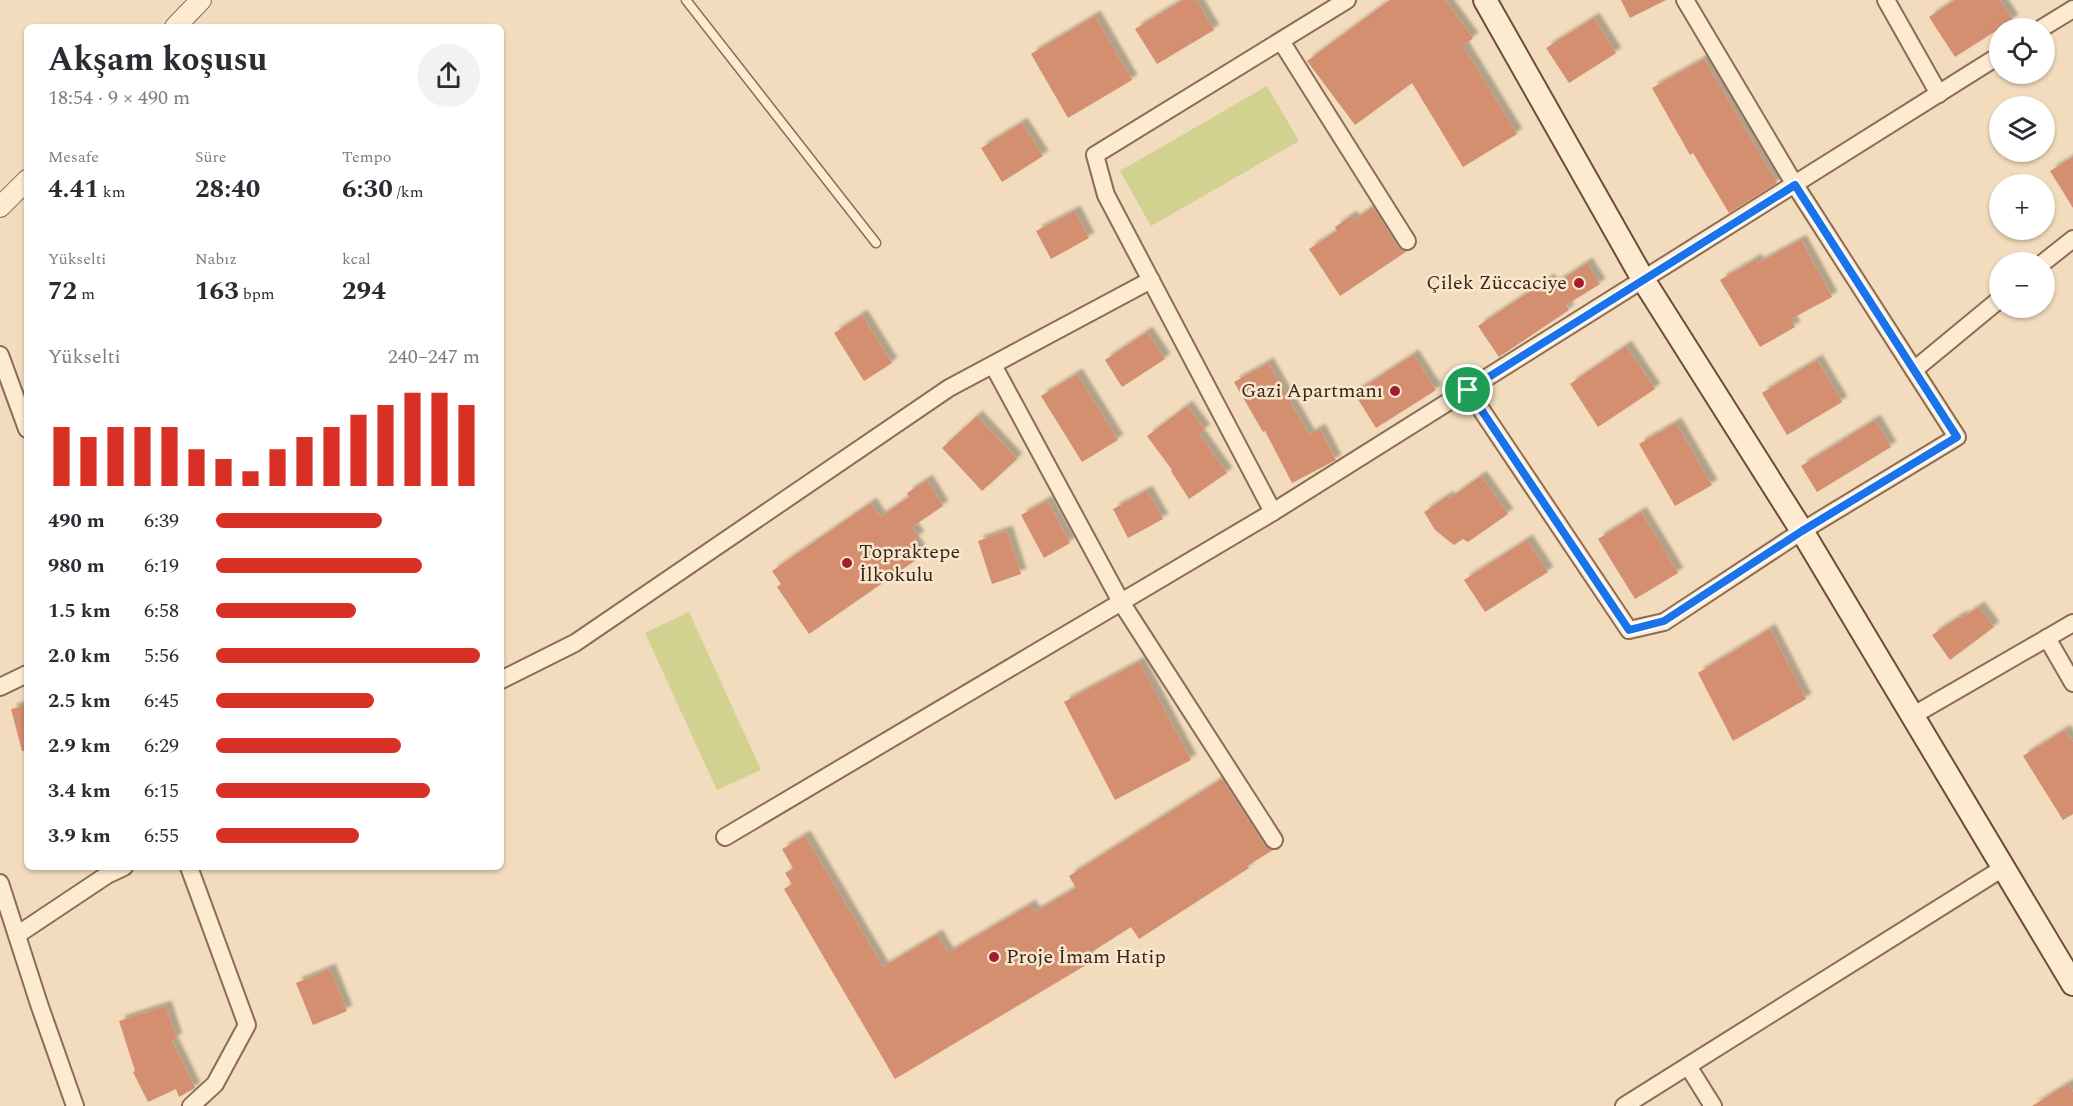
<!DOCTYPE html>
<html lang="tr">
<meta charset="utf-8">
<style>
:root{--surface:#fff;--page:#f2f2f3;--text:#2b2b33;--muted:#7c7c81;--accent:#d93025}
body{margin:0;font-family:Spectral,serif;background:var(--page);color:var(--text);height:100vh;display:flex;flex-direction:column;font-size:22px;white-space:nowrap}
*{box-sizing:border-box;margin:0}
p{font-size:20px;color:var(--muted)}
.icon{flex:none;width:33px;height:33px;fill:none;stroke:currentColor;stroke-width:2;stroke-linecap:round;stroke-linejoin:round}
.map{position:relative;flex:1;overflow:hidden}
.details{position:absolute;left:24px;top:24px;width:480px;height:846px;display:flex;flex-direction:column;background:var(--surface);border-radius:9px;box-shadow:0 2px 4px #0004}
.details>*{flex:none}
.fabs{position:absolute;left:1989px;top:18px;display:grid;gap:12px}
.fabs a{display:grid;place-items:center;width:66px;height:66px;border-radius:50%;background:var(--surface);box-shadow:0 2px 4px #0004;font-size:30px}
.pin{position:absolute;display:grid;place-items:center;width:51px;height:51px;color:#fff;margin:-26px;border:3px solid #fff;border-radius:50%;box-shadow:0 2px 6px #0007}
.round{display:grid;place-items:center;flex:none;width:63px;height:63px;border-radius:32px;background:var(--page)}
.summary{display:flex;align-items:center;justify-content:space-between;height:102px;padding:0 24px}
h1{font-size:33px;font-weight:700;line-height:45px}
.stats{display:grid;grid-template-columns:repeat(3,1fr);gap:9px;height:102px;padding:6px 24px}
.stats div{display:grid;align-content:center}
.stats b{font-size:26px;font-weight:700}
.stats small{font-size:16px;font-weight:400}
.stats p{font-size:16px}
.chart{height:168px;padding:12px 24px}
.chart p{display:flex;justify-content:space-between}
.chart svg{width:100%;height:108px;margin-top:6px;stroke:var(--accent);stroke-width:6}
ul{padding:0 24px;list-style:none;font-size:20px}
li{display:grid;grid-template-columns:96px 72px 1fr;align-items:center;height:45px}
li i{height:15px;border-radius:8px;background:var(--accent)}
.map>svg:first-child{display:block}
</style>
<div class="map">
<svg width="2073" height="1106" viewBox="0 0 2073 1106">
<defs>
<filter id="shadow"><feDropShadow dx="5.5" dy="-5.5" stdDeviation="1.5" flood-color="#0004"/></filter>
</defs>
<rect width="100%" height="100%" fill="#f2dcbd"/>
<g fill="#d1d190">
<path d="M 1267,86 L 1299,141 L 1151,226 L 1120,171 Z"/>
<path d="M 689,612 L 761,770 L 717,790 L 645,633 Z"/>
</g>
<g fill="#d48e6f" filter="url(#shadow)">
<path d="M 1183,0 L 1196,0 L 1214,30 L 1157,64 L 1135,29 Z"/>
<path d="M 1390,0 L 1445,0 L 1473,38 L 1463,46 L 1517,134 L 1463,167 L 1412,83 L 1355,125 L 1307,61 Z"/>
<path d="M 1621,0 L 1666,0 L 1630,18 Z"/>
<path d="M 1955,0 L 2000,0 L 2013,20 L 1955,57 L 1929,17 Z"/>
<path d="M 1095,16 L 1132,80 L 1068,118 L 1031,54 Z"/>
<path d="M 1594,18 L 1616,53 L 1569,83 L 1546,48 Z"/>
<path d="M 1704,59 L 1777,183 L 1729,213 L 1693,153 L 1690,155 L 1652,88 Z"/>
<path d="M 1022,123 L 1043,156 L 1002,182 L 981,148 Z"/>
<path d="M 2073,157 L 2073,208 L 2050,171 Z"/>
<path d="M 1373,207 L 1398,247 L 1407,251 L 1340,296 L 1309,249 L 1337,231 L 1335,227 L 1351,216 L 1354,220 Z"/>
<path d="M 1075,211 L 1089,238 L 1051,259 L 1036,231 Z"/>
<path d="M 1801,240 L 1832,297 L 1791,319 L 1795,327 L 1760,347 L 1720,280 L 1756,259 L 1758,263 Z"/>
<path d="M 1587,263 L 1600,284 L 1566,305 L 1569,310 L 1499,357 L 1478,326 L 1549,279 L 1553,285 Z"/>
<path d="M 862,315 L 892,363 L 864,381 L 834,333 Z"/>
<path d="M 1147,332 L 1165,359 L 1122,387 L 1105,360 Z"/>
<path d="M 1626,346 L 1655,389 L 1598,427 L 1570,384 Z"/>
<path d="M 1413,355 L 1436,390 L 1376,428 L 1354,393 Z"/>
<path d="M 1817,360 L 1842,402 L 1787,435 L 1762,393 Z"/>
<path d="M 1268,363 L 1309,435 L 1320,429 L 1336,460 L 1292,483 L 1265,431 L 1263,432 L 1234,382 Z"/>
<path d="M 1077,374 L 1118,440 L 1082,462 L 1041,396 Z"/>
<path d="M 1187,406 L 1205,430 L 1199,434 L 1227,473 L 1189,499 L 1171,471 L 1172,470 L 1147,436 Z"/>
<path d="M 977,416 L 1017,459 L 982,491 L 942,448 Z"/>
<path d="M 1875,420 L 1891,447 L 1817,492 L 1801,466 Z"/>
<path d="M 1676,423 L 1712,485 L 1675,506 L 1639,444 Z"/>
<path d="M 1481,476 L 1508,514 L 1468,542 L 1463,539 L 1454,545 L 1435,530 L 1424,512 L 1448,496 L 1449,499 Z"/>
<path d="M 927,480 L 943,506 L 912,527 L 919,537 L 913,540 L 923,555 L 809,634 L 777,587 L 781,584 L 772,571 L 871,503 L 880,517 L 909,497 L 907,493 Z"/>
<path d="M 1147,491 L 1163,519 L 1128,538 L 1113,509 Z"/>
<path d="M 1047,501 L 1070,543 L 1044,558 L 1021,515 Z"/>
<path d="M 1641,512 L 1678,573 L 1635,599 L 1598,539 Z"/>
<path d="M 1007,531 L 1021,574 L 992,584 L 978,541 Z"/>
<path d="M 1527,540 L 1548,572 L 1485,612 L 1464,580 Z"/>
<path d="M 1979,607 L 1994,627 L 1950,660 L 1932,635 L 1961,616 L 1962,618 Z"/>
<path d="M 1770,629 L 1806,699 L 1733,741 L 1698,673 Z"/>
<path d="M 1139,662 L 1191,760 L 1115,800 L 1064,702 Z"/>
<path d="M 27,705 L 27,751 L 22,751 L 11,709 Z"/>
<path d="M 2065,730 L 2073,742 L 2073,814 L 2063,820 L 2023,756 Z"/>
<path d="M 1222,779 L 1265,846 L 1273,850 L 1247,866 L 1249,868 L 1139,939 L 1131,927 L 1087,955 L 1091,962 L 895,1079 L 784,889 L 792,884 L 785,873 L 793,868 L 782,849 L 805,836 L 883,967 L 937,935 L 948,953 L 1030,905 L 1035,912 L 1076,888 L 1069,876 Z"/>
<path d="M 330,969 L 347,1011 L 313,1025 L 296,983 Z"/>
<path d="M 166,1006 L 177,1039 L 172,1041 L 195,1088 L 179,1097 L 176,1089 L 148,1102 L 133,1072 L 135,1071 L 119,1021 Z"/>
<path d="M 2068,1084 L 2073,1092 L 2073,1106 L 2032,1106 Z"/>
</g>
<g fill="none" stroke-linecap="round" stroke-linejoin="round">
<g stroke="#8c6c54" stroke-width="11">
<path id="service" d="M 686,0 L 876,243"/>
</g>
<g stroke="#8c6c54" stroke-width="20">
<g id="minor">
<path d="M 1886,0 L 1939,94"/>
<path d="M 2042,28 L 2073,9"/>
<path d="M 1281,41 L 1407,241"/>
<path d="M 2044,262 L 2073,239"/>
<path d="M 0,355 L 27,429"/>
<path d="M 993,365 L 1121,602 L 1274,840"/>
<path d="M 1914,370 L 2000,299"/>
<path d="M 1468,390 L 1629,630 L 1664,622 L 1802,531 L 1957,437 L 1795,185 L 1685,0"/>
<path d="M 1273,512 L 1106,195 L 1095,155 L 1347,0"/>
<path d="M 2047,638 L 2073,683"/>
<path d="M 501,680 L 575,643 L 949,388 L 1151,280"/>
<path d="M 0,687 L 27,674"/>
<path d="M 1912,716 L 2073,623"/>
<path d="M 725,837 L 1273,512 L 2000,55"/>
<path d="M 189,867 L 247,1025 L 215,1084 L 191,1106"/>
<path d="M 0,883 L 39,1004 L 75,1106"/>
<path d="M 17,935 L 107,875 L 124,867"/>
<path d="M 1688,1066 L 1713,1106"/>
<path d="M 1624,1106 L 2003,868"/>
</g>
</g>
<g stroke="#8c6c54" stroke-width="22">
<g id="tertiary">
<path d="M 175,27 L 201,0"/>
<path d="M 0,207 L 27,180"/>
</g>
</g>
<g stroke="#6d4d38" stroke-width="26">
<path id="secondary" d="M 1485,0 L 1644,281 L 1802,531 L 2073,984"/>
</g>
<use href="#service" stroke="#fcead1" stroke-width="8"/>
<use href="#minor" stroke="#fcead1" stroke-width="16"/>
<use href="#tertiary" stroke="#fcead1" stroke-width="20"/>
<use href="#secondary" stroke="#fcead1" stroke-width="22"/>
</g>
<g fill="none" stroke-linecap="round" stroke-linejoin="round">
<g stroke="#fff" stroke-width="12">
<path id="route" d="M 1795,185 L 1957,437 L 1802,531 L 1664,621 L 1629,630 L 1468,390 Z"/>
</g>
<use href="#route" stroke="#1a73e8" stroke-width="8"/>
</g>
<g fill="#a11e2e" stroke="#f9e7cd" stroke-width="2">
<circle cx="1579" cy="283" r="6"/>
<circle cx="1395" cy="391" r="6"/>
<circle cx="847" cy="563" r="6"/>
<circle cx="994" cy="957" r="6"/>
</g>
<g text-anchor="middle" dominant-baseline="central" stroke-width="5" stroke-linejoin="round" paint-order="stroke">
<g font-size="20" fill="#39261b" stroke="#f9e7cd" text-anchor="end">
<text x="1567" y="283">Çilek Züccaciye</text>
<text x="1383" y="391">Gazi Apartmanı</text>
<text x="859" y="552" text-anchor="start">Topraktepe<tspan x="859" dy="23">İlkokulu</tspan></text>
<text x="1006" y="957" text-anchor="start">Proje İmam Hatip</text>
</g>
</g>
</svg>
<div class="fabs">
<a><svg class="icon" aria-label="locate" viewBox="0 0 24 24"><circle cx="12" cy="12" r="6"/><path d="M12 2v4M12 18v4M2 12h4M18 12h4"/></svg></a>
<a><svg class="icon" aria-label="layers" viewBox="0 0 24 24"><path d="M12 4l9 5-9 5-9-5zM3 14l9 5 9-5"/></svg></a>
<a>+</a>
<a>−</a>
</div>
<div class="pin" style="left:1468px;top:390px;background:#1e9e55"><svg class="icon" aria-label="arrive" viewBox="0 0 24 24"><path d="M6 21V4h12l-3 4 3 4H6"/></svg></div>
<section class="details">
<div class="summary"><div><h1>Akşam koşusu</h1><p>18:54 · 9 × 490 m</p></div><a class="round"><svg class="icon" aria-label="share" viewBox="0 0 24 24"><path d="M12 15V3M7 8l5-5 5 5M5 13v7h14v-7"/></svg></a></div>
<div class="stats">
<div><p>Mesafe</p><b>4.41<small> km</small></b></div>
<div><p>Süre</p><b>28:40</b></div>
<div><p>Tempo</p><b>6:30<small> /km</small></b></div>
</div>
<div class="stats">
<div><p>Yükselti</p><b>72<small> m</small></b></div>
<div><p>Nabız</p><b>163<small> bpm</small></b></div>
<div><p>kcal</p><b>294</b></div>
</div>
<div class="chart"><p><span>Yükselti</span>240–247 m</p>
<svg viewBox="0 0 160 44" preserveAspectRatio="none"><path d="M5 44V20M15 44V24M25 44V20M35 44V20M45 44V20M55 44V29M65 44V33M75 44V38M85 44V29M95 44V24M105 44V20M115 44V15M125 44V11M135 44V6M145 44V6M155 44V11"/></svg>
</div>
<ul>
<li><b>490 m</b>6:39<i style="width:63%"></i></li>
<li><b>980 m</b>6:19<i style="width:78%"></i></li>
<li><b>1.5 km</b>6:58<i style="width:53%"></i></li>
<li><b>2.0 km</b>5:56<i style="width:100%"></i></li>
<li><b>2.5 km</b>6:45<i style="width:60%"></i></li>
<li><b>2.9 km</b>6:29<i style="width:70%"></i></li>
<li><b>3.4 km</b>6:15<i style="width:81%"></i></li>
<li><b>3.9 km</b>6:55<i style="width:54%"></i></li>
</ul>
</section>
</div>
